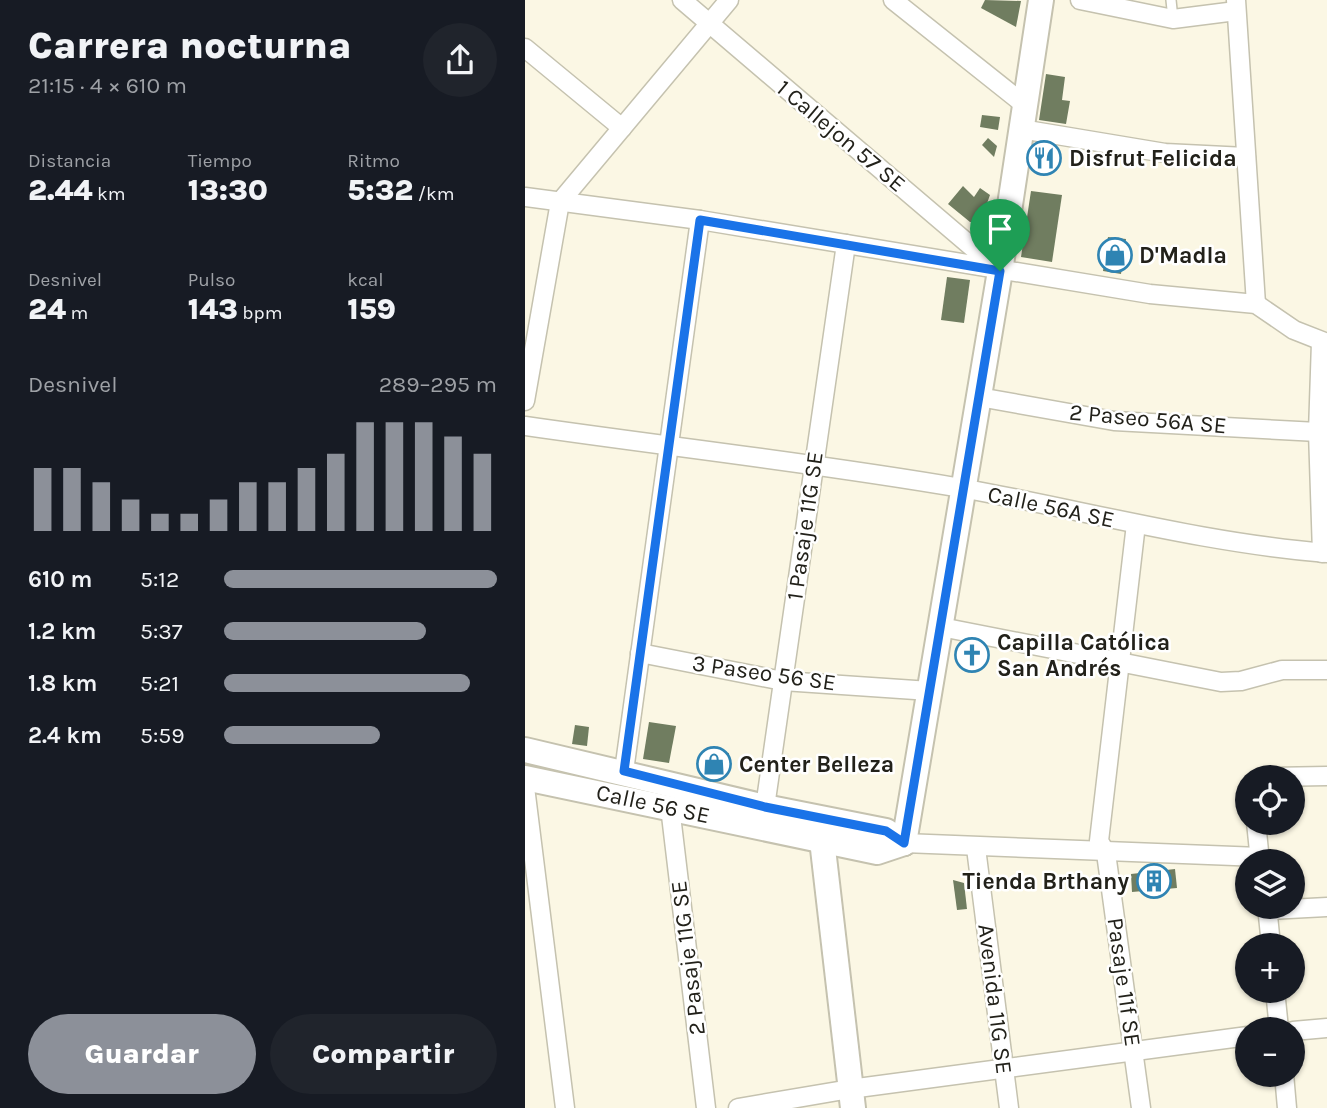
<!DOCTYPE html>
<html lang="es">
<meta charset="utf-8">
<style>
:root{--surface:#171b24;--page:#20242c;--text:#f1f3f6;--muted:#9ea1a6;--accent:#8c9099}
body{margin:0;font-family:Karla,sans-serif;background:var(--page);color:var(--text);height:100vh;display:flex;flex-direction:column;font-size:26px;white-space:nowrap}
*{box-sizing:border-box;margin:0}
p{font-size:23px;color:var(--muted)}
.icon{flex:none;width:38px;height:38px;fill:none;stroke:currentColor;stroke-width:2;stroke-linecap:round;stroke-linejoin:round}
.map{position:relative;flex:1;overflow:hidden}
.side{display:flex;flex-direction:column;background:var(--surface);width:525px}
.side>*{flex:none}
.tools{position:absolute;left:710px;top:765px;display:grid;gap:14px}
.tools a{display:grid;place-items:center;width:70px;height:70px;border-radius:50%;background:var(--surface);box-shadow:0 2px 5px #0004;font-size:35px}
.pin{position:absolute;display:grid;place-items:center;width:60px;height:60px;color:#fff;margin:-72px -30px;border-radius:50% 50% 50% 0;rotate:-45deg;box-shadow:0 0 7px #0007}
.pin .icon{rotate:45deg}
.round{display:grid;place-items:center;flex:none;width:74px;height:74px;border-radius:37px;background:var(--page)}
.head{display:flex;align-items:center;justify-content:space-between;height:119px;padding:0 28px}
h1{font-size:38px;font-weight:800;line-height:52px}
.stats{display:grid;grid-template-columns:repeat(3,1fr);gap:10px;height:119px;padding:7px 28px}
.stats div{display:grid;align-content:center}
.stats b{font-size:30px;font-weight:800}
.stats small{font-size:19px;font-weight:400}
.stats p{font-size:19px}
.chart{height:196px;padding:14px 28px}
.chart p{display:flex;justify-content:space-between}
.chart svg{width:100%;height:126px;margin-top:7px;stroke:var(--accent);stroke-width:6}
.primary-button{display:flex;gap:14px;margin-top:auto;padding:14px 28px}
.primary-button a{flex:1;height:80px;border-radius:42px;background:var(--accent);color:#fff;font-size:28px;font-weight:800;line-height:80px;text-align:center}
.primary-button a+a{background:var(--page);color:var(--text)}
ul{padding:0 28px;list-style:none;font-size:23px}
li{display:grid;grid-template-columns:112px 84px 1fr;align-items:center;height:52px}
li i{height:18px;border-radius:9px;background:var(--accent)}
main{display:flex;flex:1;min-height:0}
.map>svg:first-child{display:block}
</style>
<main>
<section class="side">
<div class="head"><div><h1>Carrera nocturna</h1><p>21:15 · 4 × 610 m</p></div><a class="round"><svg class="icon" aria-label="share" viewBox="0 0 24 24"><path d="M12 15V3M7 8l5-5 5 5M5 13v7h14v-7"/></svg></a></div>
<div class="stats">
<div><p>Distancia</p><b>2.44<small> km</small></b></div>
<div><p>Tiempo</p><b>13:30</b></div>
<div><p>Ritmo</p><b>5:32<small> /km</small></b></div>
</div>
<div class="stats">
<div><p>Desnivel</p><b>24<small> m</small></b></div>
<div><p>Pulso</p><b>143<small> bpm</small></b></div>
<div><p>kcal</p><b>159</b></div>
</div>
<div class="chart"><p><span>Desnivel</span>289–295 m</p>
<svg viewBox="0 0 160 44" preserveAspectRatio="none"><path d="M5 44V22M15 44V22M25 44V27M35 44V33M45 44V38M55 44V38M65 44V33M75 44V27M85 44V27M95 44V22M105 44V17M115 44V6M125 44V6M135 44V6M145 44V11M155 44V17"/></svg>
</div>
<ul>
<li><b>610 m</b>5:12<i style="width:100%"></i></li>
<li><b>1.2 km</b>5:37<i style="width:74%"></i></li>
<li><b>1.8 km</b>5:21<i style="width:90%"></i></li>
<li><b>2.4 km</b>5:59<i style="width:57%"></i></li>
</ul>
<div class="primary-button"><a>Guardar</a><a>Compartir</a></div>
</section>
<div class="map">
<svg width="802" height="1108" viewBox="0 0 802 1108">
<rect width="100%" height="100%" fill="#fbf7e4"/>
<g fill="#707d60">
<path d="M 460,0 L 496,1 L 491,27 L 456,8 Z"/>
<path d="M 521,74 L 540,77 L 537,100 L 545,101 L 541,124 L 514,120 Z"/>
<path d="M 457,115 L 475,117 L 473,130 L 455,127 Z"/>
<path d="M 463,138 L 472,146 L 469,157 L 457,145 Z"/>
<path d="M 511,147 L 531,150 L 527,169 L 508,165 Z"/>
<path d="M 438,186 L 449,197 L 455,188 L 465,195 L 455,223 L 445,222 L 423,204 Z"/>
<path d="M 506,191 L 537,195 L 527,262 L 496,257 Z"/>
<path d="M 583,237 L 601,239 L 596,274 L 578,271 Z"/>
<path d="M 422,277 L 445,280 L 439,323 L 416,320 Z"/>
<path d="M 438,644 L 462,651 L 457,667 L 433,660 Z"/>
<path d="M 124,722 L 151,726 L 144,763 L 118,759 Z"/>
<path d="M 50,725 L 64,727 L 62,746 L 47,744 Z"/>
<path d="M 179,749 L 204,753 L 200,772 L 175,768 Z"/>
<path d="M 650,869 L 652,888 L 607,892 L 606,874 Z"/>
<path d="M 428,880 L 439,883 L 442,909 L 432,910 Z"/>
</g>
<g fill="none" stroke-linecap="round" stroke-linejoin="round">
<g stroke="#c5c2af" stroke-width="12">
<path id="lane" d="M 646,0 L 648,19"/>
</g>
<g stroke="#c5c2af" stroke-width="21">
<g id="street">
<path d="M 157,0 L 474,270"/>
<path d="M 368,0 L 500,105"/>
<path d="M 555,0 L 648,19 L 711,11"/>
<path d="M 711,0 L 731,304"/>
<path d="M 0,48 L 97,128"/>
<path d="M 496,129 L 640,153 L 721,157"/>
<path d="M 0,197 L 175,220 L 625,294 L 731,304 L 769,330 L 802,343"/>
<path d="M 796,342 L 793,432 L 797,553"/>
<path d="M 454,397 L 589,421 L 793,432"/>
<path d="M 0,401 L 35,202 L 204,0"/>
<path d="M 0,426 C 145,447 291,463 436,488 C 558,510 678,543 802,553"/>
<path d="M 611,524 L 574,841 L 581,853 L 616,1108"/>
<path d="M 416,627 L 696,682 L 716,681 L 757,670 L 802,670"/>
<path d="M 115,653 L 258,681 L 405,691"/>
<path d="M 99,771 L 175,220"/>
<path d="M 737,777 L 802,776"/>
<path d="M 0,787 L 40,1108"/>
<path d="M 145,807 L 181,1108"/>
<path d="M 240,807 L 321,244"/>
<path d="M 731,822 L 735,861"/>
<path d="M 379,843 L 735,857"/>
<path d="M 451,848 L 484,1108"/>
<path d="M 742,906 L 746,945"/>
<path d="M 743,910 L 802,907"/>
<path d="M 750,990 L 754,1029"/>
<path d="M 768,1031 L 802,1028"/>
<path d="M 759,1074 L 762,1108"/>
<path d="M 213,1108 L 325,1089 L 723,1036"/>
</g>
</g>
<g stroke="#c5c2af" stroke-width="28">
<g id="secondary">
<path d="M 0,750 L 240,807 L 361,831 L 379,843"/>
<path d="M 0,778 L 352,852 L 379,843"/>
<path d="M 297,840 L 328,1108"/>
<path d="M 379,843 L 475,271 L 516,0"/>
</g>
</g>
<use href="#lane" stroke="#fff" stroke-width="9"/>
<use href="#street" stroke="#fff" stroke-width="18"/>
<use href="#secondary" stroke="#fff" stroke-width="24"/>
</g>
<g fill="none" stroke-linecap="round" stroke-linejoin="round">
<g stroke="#fff" stroke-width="14">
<path id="route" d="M 175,220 L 475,271 L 379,843 L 361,831 L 240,807 L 99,771 Z"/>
</g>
<use href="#route" stroke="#1a73e8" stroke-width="9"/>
</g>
<defs>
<g id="restaurant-ring" transform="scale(1.75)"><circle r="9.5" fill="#fff" stroke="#2f84b3" stroke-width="1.5"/><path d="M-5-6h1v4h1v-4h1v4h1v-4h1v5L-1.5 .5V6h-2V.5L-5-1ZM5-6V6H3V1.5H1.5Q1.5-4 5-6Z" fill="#2f84b3"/></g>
<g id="shop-ring" transform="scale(1.75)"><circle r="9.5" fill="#fff" stroke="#2f84b3" stroke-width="1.5"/><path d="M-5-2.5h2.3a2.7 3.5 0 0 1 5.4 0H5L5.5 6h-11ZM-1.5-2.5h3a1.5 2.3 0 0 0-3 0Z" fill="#2f84b3"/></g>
<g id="church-ring" transform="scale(1.75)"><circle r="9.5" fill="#fff" stroke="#2f84b3" stroke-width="1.5"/><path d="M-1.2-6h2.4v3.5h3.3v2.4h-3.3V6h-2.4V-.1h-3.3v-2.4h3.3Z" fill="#2f84b3"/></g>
<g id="building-ring" transform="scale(1.75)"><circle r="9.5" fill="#fff" stroke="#2f84b3" stroke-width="1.5"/><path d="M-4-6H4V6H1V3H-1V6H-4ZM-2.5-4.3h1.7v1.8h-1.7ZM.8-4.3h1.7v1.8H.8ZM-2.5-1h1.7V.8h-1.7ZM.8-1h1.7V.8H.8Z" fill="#2f84b3"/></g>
</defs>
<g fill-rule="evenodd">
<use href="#restaurant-ring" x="519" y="158"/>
<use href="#shop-ring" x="590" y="255"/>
<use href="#church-ring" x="447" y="655"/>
<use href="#shop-ring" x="189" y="764"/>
<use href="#building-ring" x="629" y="881"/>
</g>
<g text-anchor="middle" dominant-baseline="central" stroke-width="5" stroke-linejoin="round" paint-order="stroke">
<g font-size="23" fill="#22211a" stroke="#fff">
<text transform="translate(316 136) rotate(40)">1 Callejon 57 SE</text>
<text transform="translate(623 419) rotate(5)">2 Paseo 56A SE</text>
<text transform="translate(526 507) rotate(12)">Calle 56A SE</text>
<text transform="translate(280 526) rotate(-82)">1 Pasaje 11G SE</text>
<text transform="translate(239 673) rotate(8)">3 Paseo 56 SE</text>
<text transform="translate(128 804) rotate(12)">Calle 56 SE</text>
<text transform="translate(163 958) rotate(-97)">2 Pasaje 11G SE</text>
<text transform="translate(599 982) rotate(82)">Pasaje 11f SE</text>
<text transform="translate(470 999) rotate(83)">Avenida 11G SE</text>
</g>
<g font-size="23" font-weight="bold" fill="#22211a" stroke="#fff" text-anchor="start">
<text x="544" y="158">Disfrut Felicida</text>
<text x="614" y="255">D'Madla</text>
<text x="472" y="642">Capilla Católica<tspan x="472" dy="26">San Andrés</tspan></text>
<text x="214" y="764">Center Belleza</text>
<text x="604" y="881" text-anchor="end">Tienda Brthany</text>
</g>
</g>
</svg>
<div class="tools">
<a><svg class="icon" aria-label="locate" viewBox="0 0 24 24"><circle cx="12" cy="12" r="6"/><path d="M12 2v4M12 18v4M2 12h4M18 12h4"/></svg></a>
<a><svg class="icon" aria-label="layers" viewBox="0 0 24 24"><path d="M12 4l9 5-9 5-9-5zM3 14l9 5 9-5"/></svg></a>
<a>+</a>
<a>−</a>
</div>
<div class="pin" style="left:475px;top:271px;background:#1e9e55"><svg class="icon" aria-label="arrive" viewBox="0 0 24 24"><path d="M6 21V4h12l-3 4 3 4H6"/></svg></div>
</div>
</main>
